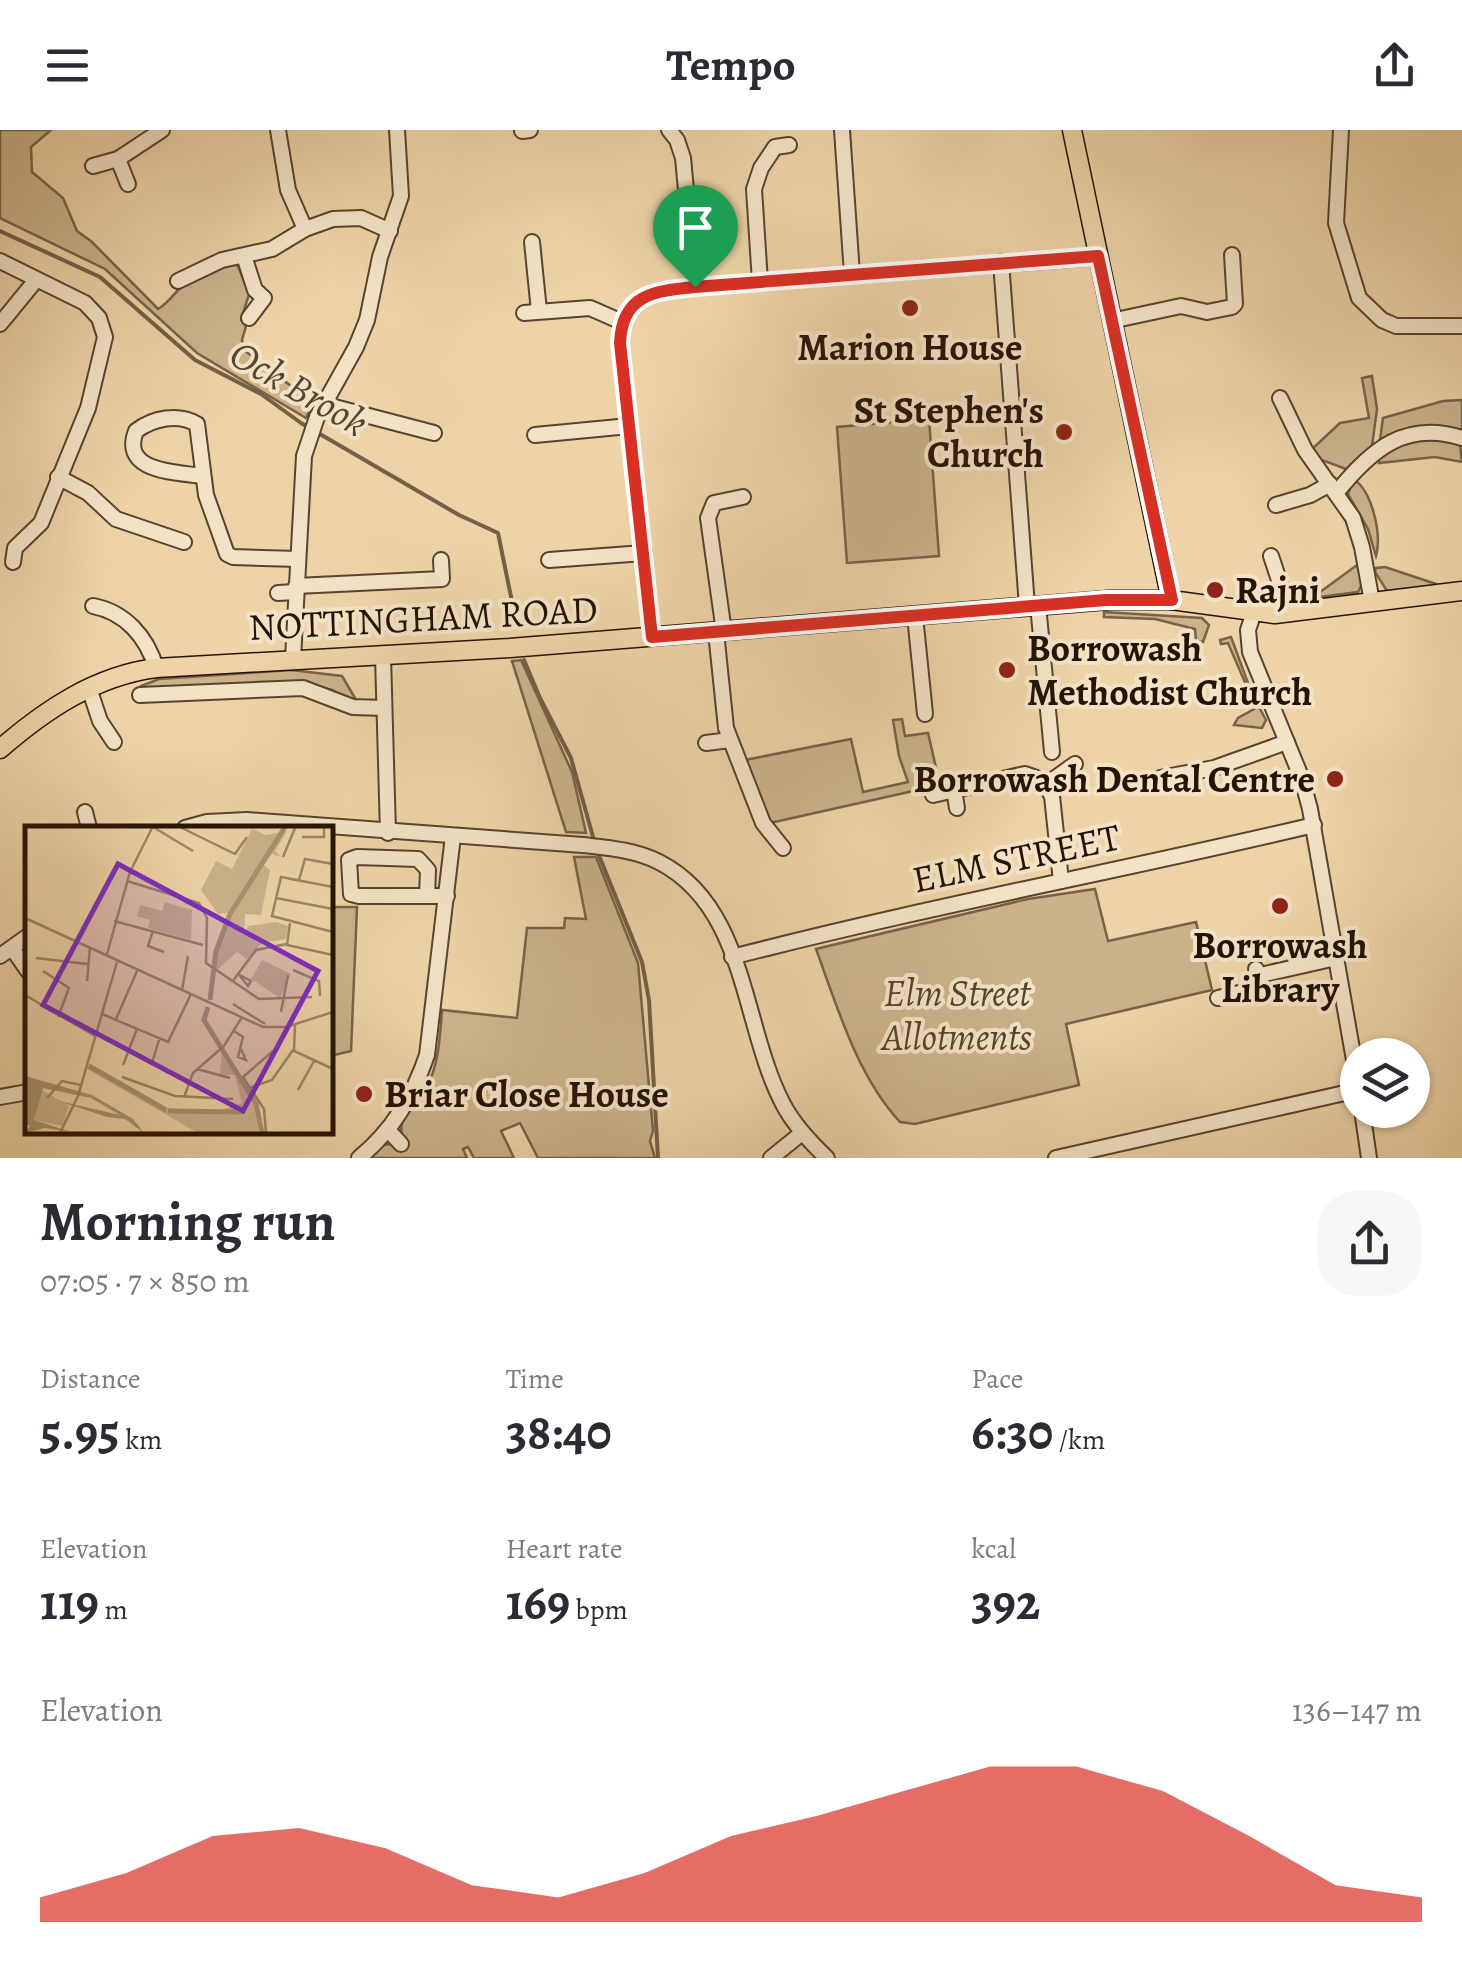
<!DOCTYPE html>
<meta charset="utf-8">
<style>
:root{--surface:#fff;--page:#f7f7f7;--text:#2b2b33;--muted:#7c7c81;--accent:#d93025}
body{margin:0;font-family:Alegreya,serif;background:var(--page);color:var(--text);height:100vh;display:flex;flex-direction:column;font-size:38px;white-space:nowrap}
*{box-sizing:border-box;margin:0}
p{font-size:32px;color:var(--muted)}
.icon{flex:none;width:55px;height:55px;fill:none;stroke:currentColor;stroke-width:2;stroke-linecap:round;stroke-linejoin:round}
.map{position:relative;height:1028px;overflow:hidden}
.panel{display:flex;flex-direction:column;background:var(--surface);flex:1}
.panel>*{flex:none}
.buttons{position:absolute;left:1340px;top:908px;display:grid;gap:20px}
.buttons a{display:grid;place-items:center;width:90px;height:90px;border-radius:50%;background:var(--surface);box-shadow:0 2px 8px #0004;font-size:50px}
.pin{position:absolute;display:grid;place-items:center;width:85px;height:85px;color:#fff;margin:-102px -42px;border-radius:50% 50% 50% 0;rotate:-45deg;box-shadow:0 0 10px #0007}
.pin .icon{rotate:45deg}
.round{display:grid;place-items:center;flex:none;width:105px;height:105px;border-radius:40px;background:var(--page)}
.headline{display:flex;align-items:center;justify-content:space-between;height:170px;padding:0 40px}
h1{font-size:55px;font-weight:700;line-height:75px}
.stats{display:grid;grid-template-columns:repeat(3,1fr);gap:15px;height:170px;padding:10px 40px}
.stats div{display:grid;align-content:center}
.stats b{font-size:50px;font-weight:700}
.stats small{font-size:28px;font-weight:400}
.stats p{font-size:28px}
.chart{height:280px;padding:20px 40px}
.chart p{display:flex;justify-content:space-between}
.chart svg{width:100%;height:180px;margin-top:10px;fill:var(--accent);opacity:.7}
header{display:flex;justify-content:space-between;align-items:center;height:130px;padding:0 40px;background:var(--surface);font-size:45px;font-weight:700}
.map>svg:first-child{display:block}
</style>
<header><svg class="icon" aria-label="menu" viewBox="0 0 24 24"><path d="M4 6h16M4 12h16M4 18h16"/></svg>Tempo<svg class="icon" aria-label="share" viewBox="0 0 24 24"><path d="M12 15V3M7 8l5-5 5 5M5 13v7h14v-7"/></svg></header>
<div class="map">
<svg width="1462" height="1028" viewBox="0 0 1462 1028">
<rect width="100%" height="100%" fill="#edd3a7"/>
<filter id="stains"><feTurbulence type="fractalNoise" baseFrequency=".002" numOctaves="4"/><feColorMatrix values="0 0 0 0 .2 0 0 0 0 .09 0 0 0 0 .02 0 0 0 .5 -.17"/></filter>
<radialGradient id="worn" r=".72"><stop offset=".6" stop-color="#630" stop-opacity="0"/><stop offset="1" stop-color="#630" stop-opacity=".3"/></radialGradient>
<g fill="#cbb28b" stroke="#786248" stroke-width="2.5">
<path d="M 0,0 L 51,0 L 31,17 L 32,42 L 63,68 L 77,101 L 92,112 L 158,179 C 168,173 173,165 181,157 C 193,144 218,138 234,133 L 238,136 L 249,164 L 241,190 L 246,196 L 242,210 L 244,220 L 313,273 L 306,288 L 197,223 L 105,139 L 0,88 Z"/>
<path d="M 1372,246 L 1377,279 L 1372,316 L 1346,339 L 1319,329 L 1311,320 L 1340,293 L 1369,288 L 1362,248 Z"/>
<path d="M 1462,270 L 1462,302 L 1428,296 L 1380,310 L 1383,288 L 1443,271 Z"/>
<path d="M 929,289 L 939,426 L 847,433 L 837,297 Z"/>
<path d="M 1431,307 L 1460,315 L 1462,332 L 1435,327 L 1379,333 L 1379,325 L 1401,314 Z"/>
<path d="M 1353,349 C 1372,360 1382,404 1376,426 L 1368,399 L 1348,364 Z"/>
<path d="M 1357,435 L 1362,454 L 1358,462 L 1312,468 Z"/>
<path d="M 1385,437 L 1436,454 L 1436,456 L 1387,461 L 1375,442 L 1376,438 Z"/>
<path d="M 1104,482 L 1202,488 L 1209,495 L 1203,512 L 1196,511 L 1195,499 L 1155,489 L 1104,487 Z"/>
<path d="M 1231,507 L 1252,564 L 1266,590 L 1262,598 L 1234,595 L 1238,588 L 1256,578 L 1228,513 L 1221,514 L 1220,510 Z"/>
<path d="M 521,530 L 572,642 L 586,703 L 566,702 L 512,531 Z"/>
<path d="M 291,540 L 342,546 L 358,573 L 332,560 L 308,554 L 142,559 L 141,556 L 159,549 Z"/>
<path d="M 902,589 L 905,606 L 928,603 L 940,655 L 770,693 L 745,630 L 851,609 L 863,662 L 908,652 L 899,626 L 893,590 Z"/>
<path d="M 574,727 L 596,727 L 638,833 L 653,1001 L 650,1011 L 655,1028 L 538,1028 L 520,993 L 501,1001 L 514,1028 L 474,1028 L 468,1017 L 463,1019 L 467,1028 L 369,1028 L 381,1015 L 393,1014 L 402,1005 C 397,984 416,974 426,958 C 439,936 440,905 442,880 L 517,888 L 527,798 L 564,798 L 565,788 L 586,789 Z"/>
<path d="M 1095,759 L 1108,811 L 1196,792 L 1212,860 L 1066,894 L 1079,955 L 915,994 L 900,992 C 857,946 837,876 816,819 L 1028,769 Z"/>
<path d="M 330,777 L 357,777 L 351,921 L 330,926 Z"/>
</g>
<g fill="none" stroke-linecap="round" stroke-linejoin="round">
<g stroke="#755f45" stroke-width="4">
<path d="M 0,101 L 100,147 L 195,230 L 261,264 L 301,293 L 459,385 L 498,403 L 517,496"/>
<path d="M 524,530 L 540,568 L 571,628 L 595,714"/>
<path d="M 598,723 L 642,832 L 649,870 L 658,1028"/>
</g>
<g stroke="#58432e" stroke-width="18">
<g id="minor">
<path d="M 278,0 L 288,60 L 305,99"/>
<path d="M 669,0 L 677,10 L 683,28 L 695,157"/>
<path d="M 842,0 L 852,144"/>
<path d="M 1341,0 L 1336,93 L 1359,168 L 1382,190 L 1396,196 L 1462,196"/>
<path d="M 522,1 L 530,0"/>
<path d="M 118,29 L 128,54"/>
<path d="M 93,36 L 118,29 L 162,0"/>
<path d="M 532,112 L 539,181"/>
<path d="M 244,126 L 255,160 L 264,168 L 249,188"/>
<path d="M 0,131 L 85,173 L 99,188 L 105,207 L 88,278 L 41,393 L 15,418 L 13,432"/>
<path d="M 1001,132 L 1027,476"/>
<path d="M 178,151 L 222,130 L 272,119 L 305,99 L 333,89 L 361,88 L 390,101"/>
<path d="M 760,152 L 754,59 L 761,38 L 775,17 L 789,15"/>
<path d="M 524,183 L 590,178 L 622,192"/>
<path d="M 1111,191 L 1181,176 L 1207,182 L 1232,177 L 1235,174 L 1232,125"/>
<path d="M 0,194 L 36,150"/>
<path d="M 1280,268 L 1305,320 L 1353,388 L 1362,417 L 1372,472"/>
<path d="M 323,274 L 434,303"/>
<path d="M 535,305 L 629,296"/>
<path d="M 202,346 C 175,342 120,342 136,301 C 153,288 178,283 197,294 L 206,365 L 227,424 L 233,427 L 298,429"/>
<path d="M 58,347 L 88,363 L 116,389 L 184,412"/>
<path d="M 1337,362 C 1371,320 1405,290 1462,308"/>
<path d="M 1276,375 L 1310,365 L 1330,354"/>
<path d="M 1271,426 L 1290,483"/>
<path d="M 549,430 L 644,423"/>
<path d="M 296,456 L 442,449 L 441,430"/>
<path d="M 278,463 L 296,462"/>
<path d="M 1038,475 L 1052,622"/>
<path d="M 93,476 C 125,482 147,507 156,538"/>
<path d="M 1254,482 L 1248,500 L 1250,522 L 1302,649 L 1310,679 L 1358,953"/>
<path d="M 915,486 L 925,584"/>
<path d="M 716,502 L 726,598 L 763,693 L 783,718"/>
<path d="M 724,502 L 708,388 L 714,373 L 743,367"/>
<path d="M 652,507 L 620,213 C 622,164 654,161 695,157 L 1098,127"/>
<path d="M 383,526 L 388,703"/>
<path d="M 293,529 L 304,326 L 317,287 L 356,217 L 367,190 L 380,127 L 401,66 L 397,0"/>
<path d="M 89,558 L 100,591 L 114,612"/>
<path d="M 140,565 L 303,558 L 353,577 L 384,578"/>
<path d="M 706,613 L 730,610"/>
<path d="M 1160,648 L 1214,638 L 1287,612"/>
<path d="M 1047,654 L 1075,634"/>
<path d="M 954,660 L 957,678"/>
<path d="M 933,665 L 1025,644 L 1042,650 L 1052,666 L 1061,751"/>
<path d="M 85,682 L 89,698"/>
<path d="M 185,698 L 207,692 L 247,690 L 583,715 C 609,718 636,720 659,732 C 747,777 742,896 783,974 C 794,995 810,1012 827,1028"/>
<path d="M 427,766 L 428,740 L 418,729 L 357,727 L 349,730 L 351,764 L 359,766 L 447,766"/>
<path d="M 12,818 L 28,841"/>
<path d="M 0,826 L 28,806"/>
<path d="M 732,827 C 925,777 1120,741 1314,695"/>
<path d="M 1256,846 L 1336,828"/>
<path d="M 1218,868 L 1252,860 L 1261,848 L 1256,839"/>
<path d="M 0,967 L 28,962"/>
<path d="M 1362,980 L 1369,1028"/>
<path d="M 389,1001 L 401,1014"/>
<path d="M 359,1028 C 393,1000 413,966 427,925 L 453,706"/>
<path d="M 771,1028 L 802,1003"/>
<path d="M 1056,1028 L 1358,960"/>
</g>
</g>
<g stroke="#261305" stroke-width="21">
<g id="major">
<path d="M 1072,0 L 1171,470"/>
<path d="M 0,619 C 45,580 95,546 156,538 L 510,518 L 1109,470 L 1171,470 L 1275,484 L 1462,461"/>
</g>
</g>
<use href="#minor" stroke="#f3e2c6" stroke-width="14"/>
<use href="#major" stroke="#edd3a7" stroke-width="18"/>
</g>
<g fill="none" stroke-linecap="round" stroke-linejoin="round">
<g stroke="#fff" stroke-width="20">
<path id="route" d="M 1098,126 L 1172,470 L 1106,470 L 652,507 L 620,213 C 622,164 654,161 695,157 Z"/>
</g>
<use href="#route" stroke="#d93025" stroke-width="12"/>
</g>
<g fill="#8f2418" stroke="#f3e2c6" stroke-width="4">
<circle cx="910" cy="178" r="10"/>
<circle cx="1064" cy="302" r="10"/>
<circle cx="1215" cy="460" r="10"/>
<circle cx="1007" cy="540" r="10"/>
<circle cx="1335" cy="649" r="10"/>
<circle cx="1280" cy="776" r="10"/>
<circle cx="364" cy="964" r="10"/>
</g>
<g text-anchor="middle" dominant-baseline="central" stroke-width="8" stroke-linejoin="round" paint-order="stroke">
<g font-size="38" font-weight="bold" fill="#261305" stroke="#f3e2c6" text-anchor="start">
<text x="910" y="217" text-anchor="middle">Marion House</text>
<text x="1044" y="280" text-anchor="end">St Stephen's<tspan x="1044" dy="44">Church</tspan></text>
<text x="1235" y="460">Rajni</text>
<text x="1027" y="518">Borrowash<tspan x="1027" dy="44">Methodist Church</tspan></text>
<text x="1315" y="649" text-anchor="end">Borrowash Dental Centre</text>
<text x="1280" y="815" text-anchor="middle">Borrowash<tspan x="1280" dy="44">Library</tspan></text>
<text x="384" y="964">Briar Close House</text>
</g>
<g font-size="38" fill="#261305" stroke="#f3e2c6">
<text transform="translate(423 488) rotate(-3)">NOTTINGHAM ROAD</text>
<text transform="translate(1016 728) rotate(-12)">ELM STREET</text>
</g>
<g font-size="38" font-style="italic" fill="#58432d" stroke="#f3e2c6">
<text x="957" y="863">Elm Street<tspan x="957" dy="44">Allotments</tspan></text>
</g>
<g font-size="40" font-style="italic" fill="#5a4630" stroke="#f3e2c6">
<text transform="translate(299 258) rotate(30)">Ock Brook</text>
</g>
</g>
<g transform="translate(25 696)">
<rect width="308" height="308" fill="#edd3a7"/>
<path d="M 227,3 L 241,9 L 262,5 L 250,25 L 256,31 L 247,28 L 239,39 L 245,44 L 236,89 L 220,88 L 219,111 L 223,100 L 251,96 L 263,100 L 261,113 L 237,117 L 222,133 L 212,126 L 192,144 L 191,125 L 207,86 L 193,88 L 176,64 L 191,35 L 207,43 ZM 140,76 L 167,84 L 166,114 L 123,102 L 125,94 L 112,90 L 115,79 L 137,85 ZM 237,134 L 266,148 L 255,172 L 226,153 ZM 197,223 L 229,280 L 234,307 L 173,307 L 62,243 L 64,238 L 142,282 L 194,285 L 217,277 L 210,249 L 195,249 ZM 15,263 L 44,280 L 37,300 L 9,294 Z" fill="#cbb28b"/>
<path d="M 0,250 L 67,269 L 108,293 L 119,307 L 100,293 L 82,291 L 30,274 L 95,289 L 66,272 L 18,262 L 9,294 L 49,307 L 20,302 L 0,307 L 5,300 L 0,297 Z" fill="#a99270"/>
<path fill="none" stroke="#a99270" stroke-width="5" d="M 185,174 L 191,125 L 205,88 L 260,1M 183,181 L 179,194 L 231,278 L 237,307M 64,240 L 141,284M 143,285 L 218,286"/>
<path fill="none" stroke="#9d8666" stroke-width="2.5" d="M 153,0 L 210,28 L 222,11M 128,1 L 168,25M 277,11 L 299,11 L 299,0M 258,31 L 270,2M 274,54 L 280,33 L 308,38M 102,55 L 174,77 L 182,92 L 181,137 L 234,173 L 287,171M 308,61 L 256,51 L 247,90 L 308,106M 251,72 L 308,83M 0,92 L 238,201 L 261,201 L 308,186M 89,95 L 178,119M 265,97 L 262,119 L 308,129M 128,105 L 123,120 L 139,126M 82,128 L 105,46 L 128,0M 11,132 L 62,138M 268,144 L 294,155 L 295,170M 18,145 L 44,162 L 33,191M 213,148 L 226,155 L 223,160 L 215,150M 62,155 L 65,121M 207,156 L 231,124 L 262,118M 157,164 L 163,130M 0,169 L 70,210M 208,178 L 240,198M 256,186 L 263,149M 77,188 L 143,216 L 166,168M 91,193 L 112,145M 270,198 L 269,225 L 308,243M 209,205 L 218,211 L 213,231 L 221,234 L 216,223M 134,214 L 127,237 L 147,247M 98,239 L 112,203M 172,243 L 205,252M 97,251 L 150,270 L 208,273M 224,262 L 247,254 L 268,224M 273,264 L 289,235M 159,271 L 168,247 L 199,220 L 217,191M 22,272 L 37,255 L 56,259M 35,307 L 53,270 L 92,136M 241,307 L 239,283 L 218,251 L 248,225"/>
<path fill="#7b2cbf" fill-opacity="0.15" stroke="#7b2cbf" stroke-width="5" d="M 93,38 L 293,145 L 218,285 L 18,179 Z"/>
<rect width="308" height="308" fill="none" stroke="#261305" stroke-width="5"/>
</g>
<rect width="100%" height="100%" filter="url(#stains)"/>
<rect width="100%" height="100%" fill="url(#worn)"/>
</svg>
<div class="buttons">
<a><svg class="icon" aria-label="layers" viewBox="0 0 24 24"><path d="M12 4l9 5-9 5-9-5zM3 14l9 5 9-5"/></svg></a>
</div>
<div class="pin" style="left:695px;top:157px;background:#1e9e55"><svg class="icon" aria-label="arrive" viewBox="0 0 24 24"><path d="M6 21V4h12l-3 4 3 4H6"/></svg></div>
</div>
<section class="panel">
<div class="headline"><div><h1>Morning run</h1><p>07:05 · 7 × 850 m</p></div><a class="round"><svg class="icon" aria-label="share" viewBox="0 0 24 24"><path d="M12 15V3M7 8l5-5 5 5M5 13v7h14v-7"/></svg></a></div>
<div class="stats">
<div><p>Distance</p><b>5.95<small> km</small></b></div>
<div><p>Time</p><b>38:40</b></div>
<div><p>Pace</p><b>6:30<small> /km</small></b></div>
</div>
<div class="stats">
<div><p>Elevation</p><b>119<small> m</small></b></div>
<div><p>Heart rate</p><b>169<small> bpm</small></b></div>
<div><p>kcal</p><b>392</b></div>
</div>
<div class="chart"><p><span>Elevation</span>136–147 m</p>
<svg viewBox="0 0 160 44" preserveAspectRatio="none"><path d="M0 44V38L10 32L20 23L30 21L40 26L50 35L60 38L70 32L80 23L90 18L100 12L110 6L120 6L130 12L140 23L150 35L160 38V44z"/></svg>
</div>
</section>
